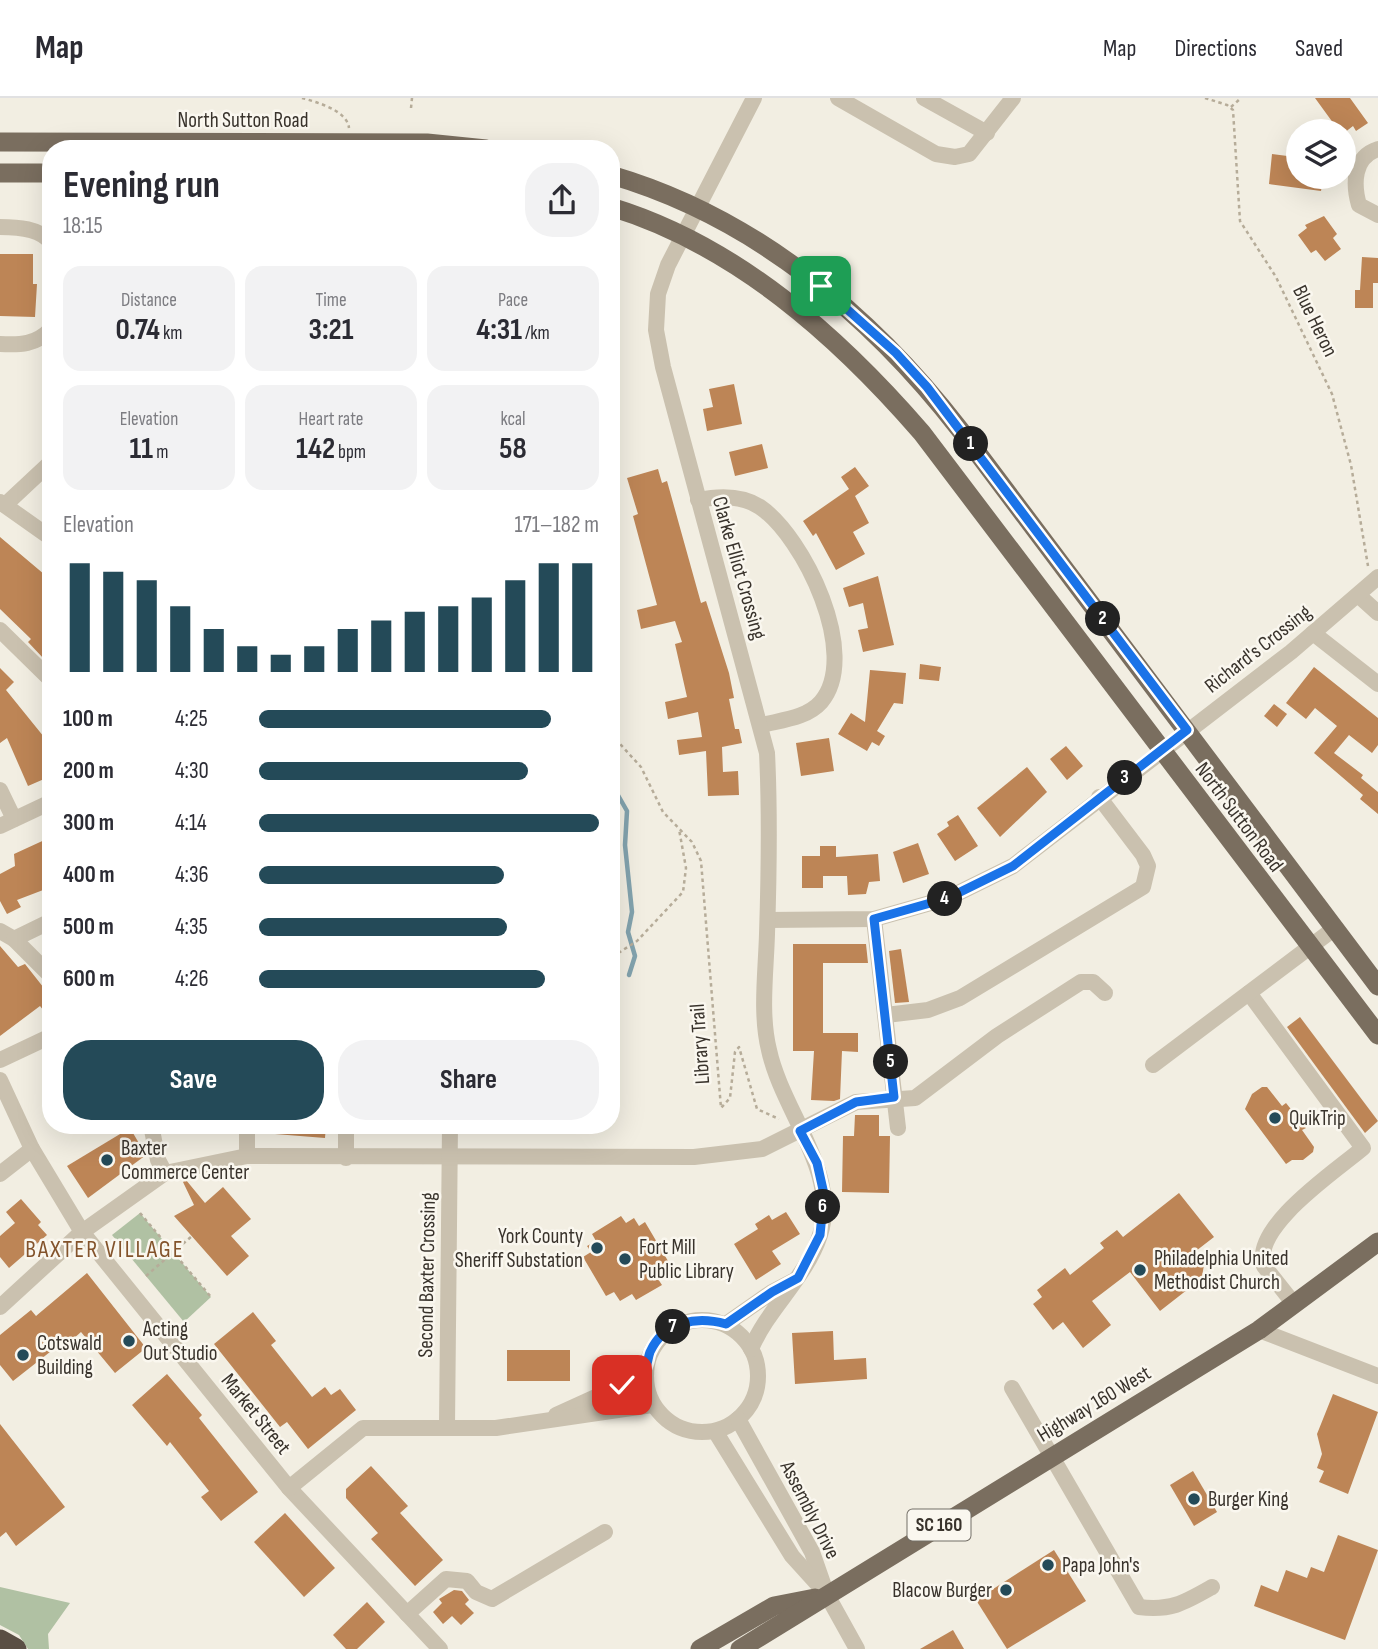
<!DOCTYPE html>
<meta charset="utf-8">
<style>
:root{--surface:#fff;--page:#f2f2f3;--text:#2b2b33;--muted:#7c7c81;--line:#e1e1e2;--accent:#244a58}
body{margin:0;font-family:"Sofia Sans Condensed",sans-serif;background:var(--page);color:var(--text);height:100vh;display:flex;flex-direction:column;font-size:26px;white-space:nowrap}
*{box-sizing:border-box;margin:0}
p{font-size:23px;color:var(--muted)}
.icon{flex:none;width:38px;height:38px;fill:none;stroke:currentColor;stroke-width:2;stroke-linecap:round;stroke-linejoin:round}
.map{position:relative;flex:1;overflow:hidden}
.drawer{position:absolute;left:42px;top:42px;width:578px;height:994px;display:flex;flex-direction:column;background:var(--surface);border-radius:28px;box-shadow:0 7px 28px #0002}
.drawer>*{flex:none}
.fabs{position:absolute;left:1286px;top:21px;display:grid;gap:14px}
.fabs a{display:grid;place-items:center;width:70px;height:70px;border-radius:50%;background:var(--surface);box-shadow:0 7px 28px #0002;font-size:35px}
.pin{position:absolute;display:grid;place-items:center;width:60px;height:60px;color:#fff;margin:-30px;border-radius:14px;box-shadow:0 4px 10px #0006}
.km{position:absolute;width:35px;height:35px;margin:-18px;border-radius:50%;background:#222;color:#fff;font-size:19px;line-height:35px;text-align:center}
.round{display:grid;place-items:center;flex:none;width:74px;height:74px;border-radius:28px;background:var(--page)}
.overview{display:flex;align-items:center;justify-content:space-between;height:119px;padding:0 21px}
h1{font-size:38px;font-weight:700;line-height:52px}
.metrics{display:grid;grid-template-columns:repeat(3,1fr);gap:10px;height:119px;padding:7px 21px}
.metrics div{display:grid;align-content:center;border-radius:18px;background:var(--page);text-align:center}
.metrics b{font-size:30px;font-weight:700}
.metrics small{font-size:19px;font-weight:400}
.metrics p{font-size:19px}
.chart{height:196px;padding:14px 21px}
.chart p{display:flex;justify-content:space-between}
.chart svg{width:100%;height:126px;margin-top:7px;stroke:var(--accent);stroke-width:6}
.button{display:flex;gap:14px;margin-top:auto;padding:14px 21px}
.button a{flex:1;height:80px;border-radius:28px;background:var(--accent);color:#fff;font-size:28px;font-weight:700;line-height:80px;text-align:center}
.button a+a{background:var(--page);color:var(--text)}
ul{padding:0 21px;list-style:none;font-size:23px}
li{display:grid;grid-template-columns:112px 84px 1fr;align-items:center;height:52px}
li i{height:18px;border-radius:9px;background:var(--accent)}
header{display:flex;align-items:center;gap:42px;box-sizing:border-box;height:98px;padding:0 35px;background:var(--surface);border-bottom:2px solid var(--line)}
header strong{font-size:33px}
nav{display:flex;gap:38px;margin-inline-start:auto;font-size:24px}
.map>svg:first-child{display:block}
</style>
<header>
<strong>Map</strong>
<nav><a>Map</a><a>Directions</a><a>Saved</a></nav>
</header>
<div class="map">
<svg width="1378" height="1551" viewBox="0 0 1378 1551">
<rect width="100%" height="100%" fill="#f2eee2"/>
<g fill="#b0c1a3">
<path d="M 140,1115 L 211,1199 L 184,1224 L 112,1137 Z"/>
<path d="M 0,1489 L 70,1505 L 48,1536 L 49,1551 L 28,1551 L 19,1537 L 0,1527 Z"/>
</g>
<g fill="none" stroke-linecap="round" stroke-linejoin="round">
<path stroke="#83a3ae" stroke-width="4.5" d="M 611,685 L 627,713 L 625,747 L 632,814 L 628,834 L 635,858 L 629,877"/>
</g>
<g fill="#bd8556">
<path d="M 1315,0 L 1350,0 L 1368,25 L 1356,33 L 1353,28 L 1344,35 L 1339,33 Z"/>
<path d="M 1272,56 L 1295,59 L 1294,63 L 1298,63 L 1298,79 L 1323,80 L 1321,93 L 1269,86 Z"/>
<path d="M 1324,118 L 1337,136 L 1333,140 L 1341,151 L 1325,163 L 1316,152 L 1311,155 L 1298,137 L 1307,130 L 1305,127 Z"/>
<path d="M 0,156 L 33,156 L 33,186 L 37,186 L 35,219 L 0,218 Z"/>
<path d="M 1362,159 L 1378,160 L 1378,185 L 1373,185 L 1373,210 L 1355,210 L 1355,192 L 1360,192 Z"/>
<path d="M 734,286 L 742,326 L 707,333 L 703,311 L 713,309 L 709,291 Z"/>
<path d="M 762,346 L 768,370 L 735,378 L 729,354 Z"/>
<path d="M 855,369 L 869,388 L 855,398 L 869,425 L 853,434 L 865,456 L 836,472 L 816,435 L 813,438 L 803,423 L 849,391 L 841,379 Z"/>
<path d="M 658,371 L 662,385 L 667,383 L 701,505 L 706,503 L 729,575 L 734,600 L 729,601 L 735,631 L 739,631 L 742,645 L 722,649 L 723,674 L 738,673 L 739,697 L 708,698 L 706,653 L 679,657 L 677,642 L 702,639 L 698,614 L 668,621 L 665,604 L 687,599 L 675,546 L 682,544 L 675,523 L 641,531 L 637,512 L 657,507 L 633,418 L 638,416 L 627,380 Z"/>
<path d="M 0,439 L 51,482 L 51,554 L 44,561 L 28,544 L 31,541 L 0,511 Z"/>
<path d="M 878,478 L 894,547 L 863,554 L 858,532 L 868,530 L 863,505 L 849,509 L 843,490 Z"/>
<path d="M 920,566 L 941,569 L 939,583 L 919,581 Z"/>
<path d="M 1314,569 L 1378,620 L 1378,647 L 1372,655 L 1349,637 L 1334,655 L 1363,677 L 1361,680 L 1378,694 L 1378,716 L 1360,701 L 1363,697 L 1314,655 L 1337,628 L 1315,610 L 1306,621 L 1286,605 Z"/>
<path d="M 0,570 L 14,584 L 6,592 L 44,639 L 51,636 L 51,678 L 28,688 L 7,640 L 0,645 Z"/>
<path d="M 870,572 L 906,575 L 903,606 L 894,605 L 877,633 L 885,638 L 879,648 L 872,644 L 867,653 L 838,636 L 851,615 L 865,624 Z"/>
<path d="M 1274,606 L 1287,616 L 1277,629 L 1264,618 Z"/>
<path d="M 829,640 L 834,673 L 801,678 L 796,645 Z"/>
<path d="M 1066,648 L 1083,668 L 1067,682 L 1050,661 Z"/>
<path d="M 1027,669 L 1047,694 L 1000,739 L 977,710 Z"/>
<path d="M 958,717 L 978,748 L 955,763 L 937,736 L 949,728 L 947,724 Z"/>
<path d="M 51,739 L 51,789 L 17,802 L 21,809 L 7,816 L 0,803 L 0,776 L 15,768 L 14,756 Z"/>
<path d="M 918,745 L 929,776 L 903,785 L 893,754 Z"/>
<path d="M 820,748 L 836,748 L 836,759 L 878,756 L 880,783 L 869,784 L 866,796 L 848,797 L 847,778 L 823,778 L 823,790 L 802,790 L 802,758 L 820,758 Z"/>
<path d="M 793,846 L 866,846 L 868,865 L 823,865 L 823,935 L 858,935 L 858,954 L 842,953 L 840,1001 L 834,1003 L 811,1002 L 814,953 L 793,953 Z"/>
<path d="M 0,848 L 18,869 L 25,866 L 51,899 L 51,922 L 40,908 L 0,938 Z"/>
<path d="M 901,851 L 909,904 L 895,905 L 889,853 Z"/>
<path d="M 1300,919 L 1378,1023 L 1365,1035 L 1287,929 Z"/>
<path d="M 1262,989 L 1267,989 L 1282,1008 L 1286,1005 L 1306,1030 L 1302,1032 L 1314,1049 L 1313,1054 L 1303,1062 L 1292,1062 L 1286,1066 L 1245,1011 L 1252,996 Z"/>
<path d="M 855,1017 L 879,1017 L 879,1038 L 890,1038 L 889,1095 L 842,1094 L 843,1038 L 854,1038 Z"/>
<path d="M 276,1027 L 326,1027 L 325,1040 L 275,1036 Z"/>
<path d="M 130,1030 L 146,1057 L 88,1100 L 67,1068 Z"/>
<path d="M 186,1082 L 205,1105 L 223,1089 L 251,1121 L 231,1138 L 249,1158 L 227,1178 L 174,1118 L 194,1107 L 183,1084 Z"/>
<path d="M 1179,1095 L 1214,1139 L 1183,1163 L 1204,1167 L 1200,1190 L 1192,1188 L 1160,1213 L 1130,1174 L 1092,1203 L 1111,1227 L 1083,1250 L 1063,1224 L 1053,1232 L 1033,1206 L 1042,1199 L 1037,1192 L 1065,1170 L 1070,1177 L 1104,1150 L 1100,1145 L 1117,1132 L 1123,1139 Z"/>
<path d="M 21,1101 L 41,1124 L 38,1127 L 47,1137 L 9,1170 L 0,1159 L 0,1138 L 15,1125 L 6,1114 Z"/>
<path d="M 786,1114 L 800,1136 L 772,1153 L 781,1166 L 756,1182 L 734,1146 L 758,1131 L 755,1126 L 769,1117 L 772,1122 Z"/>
<path d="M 621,1118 L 626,1125 L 634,1120 L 639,1128 L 645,1124 L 668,1163 L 662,1166 L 668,1175 L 658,1181 L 662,1187 L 636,1202 L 632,1196 L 620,1203 L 614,1194 L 606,1198 L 583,1159 L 591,1154 L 587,1148 L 596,1143 L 592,1136 Z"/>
<path d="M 87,1175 L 146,1250 L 115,1275 L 81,1234 L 72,1242 L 69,1239 L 13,1283 L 0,1267 L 0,1237 L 31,1212 L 36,1218 Z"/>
<path d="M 253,1214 L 276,1243 L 271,1247 L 312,1299 L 325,1289 L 331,1297 L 340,1291 L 356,1312 L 308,1351 L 287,1324 L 280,1329 L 214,1246 Z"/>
<path d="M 833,1233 L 834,1262 L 866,1260 L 867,1281 L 795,1286 L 792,1235 Z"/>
<rect x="507" y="1252" width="63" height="31"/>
<path d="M 167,1276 L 202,1317 L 199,1320 L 258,1394 L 221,1423 L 201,1399 L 209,1393 L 170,1344 L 167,1348 L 132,1307 Z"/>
<path d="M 1333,1296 L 1378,1314 L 1348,1396 L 1319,1384 L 1324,1373 L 1317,1370 L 1322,1356 L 1317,1336 Z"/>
<path d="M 0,1326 L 65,1409 L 16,1448 L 6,1434 L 0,1439 Z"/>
<path d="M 371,1368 L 408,1408 L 400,1415 L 443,1462 L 415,1488 L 371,1441 L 378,1435 L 346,1400 L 346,1391 Z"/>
<path d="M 1193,1373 L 1217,1414 L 1194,1428 L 1170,1387 Z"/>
<path d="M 285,1415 L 335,1470 L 304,1499 L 254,1444 Z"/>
<path d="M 1338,1437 L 1378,1452 L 1345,1542 L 1254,1508 L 1261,1487 L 1278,1494 L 1286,1472 L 1307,1480 L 1311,1469 L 1324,1474 Z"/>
<path d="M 1054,1452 L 1086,1503 L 1007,1551 L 976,1502 Z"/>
<path d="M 454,1492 L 462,1493 L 469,1502 L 465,1506 L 474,1515 L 461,1527 L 452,1518 L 443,1526 L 433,1514 L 442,1505 L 439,1501 Z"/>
<path d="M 367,1504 L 385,1524 L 357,1551 L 346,1551 L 333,1537 Z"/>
<path d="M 953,1532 L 964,1551 L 920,1551 Z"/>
</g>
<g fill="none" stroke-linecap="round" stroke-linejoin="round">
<g stroke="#b6ac99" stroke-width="2.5" stroke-dasharray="3.5 3.5" stroke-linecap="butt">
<path d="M 302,0 C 316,4 347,12 349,30"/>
<path d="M 1205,0 L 1227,7 L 1233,12 L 1240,123 L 1276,179 L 1332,296 L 1351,367 L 1368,468"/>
<path d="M 1231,9 L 1241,0"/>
<path d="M 411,10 L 412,0"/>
<path d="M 611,636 L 641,669 L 663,714 L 692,744 L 701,763 L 721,1010 L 730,1000 L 735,954 L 739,949 L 757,1011 L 779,1021"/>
<path d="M 611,853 L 620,854 L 637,843 L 683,794 L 686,770 L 679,731"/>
<path d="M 140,1115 L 211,1199"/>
<path d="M 146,1178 L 192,1138"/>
</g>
<g stroke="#cac1af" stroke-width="16">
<path d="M 838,0 L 936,56 L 955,59 L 969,56 L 1013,0"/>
<path d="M 924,0 L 987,35"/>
<path d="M 1378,51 C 1353,59 1353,86 1359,107 L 1378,117"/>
<path d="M 0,129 C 16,129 41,130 51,145"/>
<path d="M 0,246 C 20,247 36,247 51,231"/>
<path d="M 698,402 C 718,398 742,397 760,409 C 804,439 861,557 821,604 C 807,620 782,622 762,627"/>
<path d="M 0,404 L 51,440"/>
<path d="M 5,407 L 51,364"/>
<path d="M 1358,497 L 1378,515"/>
<path d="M 0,532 L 51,582"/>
<path d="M 1313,535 L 1378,586"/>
<path d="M 0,692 L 14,721"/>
<path d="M 0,728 L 51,704"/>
<path d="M 874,821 L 898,1030"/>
<path d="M 768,822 L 874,821 L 948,800 L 1013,768 L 1291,554 L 1378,479"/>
<path d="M 0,833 L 14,841 L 51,823"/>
<path d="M 14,841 L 51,878"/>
<path d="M 1249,895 L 1363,1050 C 1336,1073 1251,1129 1264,1168 L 1294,1206"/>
<path d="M 886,917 L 928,912 L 960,900 L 1143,789 L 1148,768 L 1143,757 L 1099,699"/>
<path d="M 0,962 L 51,938"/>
<path d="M 1153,967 L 1335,830"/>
<path d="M 0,982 L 32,1051 L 82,1134 L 289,1390 L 440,1551"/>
<path d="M 151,1027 L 158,1062 L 165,1075"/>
<path d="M 247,1027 L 247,1058"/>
<path d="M 346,1060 L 346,1027"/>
<path d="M 0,1076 L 32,1051"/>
<path d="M 0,1209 L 82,1134 L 165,1075 L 247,1058 L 694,1059 L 762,1051 L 856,1004 L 915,1000 L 997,938 L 1081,884 L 1093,884 L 1105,895"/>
<circle cx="702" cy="1278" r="56"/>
<path d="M 726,1226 L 772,1194 L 793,1183"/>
<path d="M 1259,1232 L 1378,1278"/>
<path d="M 751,1251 C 768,1210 806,1180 820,1137 C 840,1074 782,1013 769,952 C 760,916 766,873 767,836 C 769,775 770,715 767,655 L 663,269 L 656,232 L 658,196 L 668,167 L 754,0"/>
<path d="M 1012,1290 L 1139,1509 C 1171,1513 1184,1505 1212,1489"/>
<path d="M 556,1317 L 622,1287 L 645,1270"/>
<path d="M 738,1321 L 812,1454 L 827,1497 L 857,1551"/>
<path d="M 447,1328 L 450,1027"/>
<path d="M 715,1333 L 792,1458 L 821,1490"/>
<path d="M 289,1390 L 363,1330 L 496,1330 L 652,1307"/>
<path d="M 407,1516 L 446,1481 L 467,1483 L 476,1494 L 492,1501 L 605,1434"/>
</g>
<g stroke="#7a6e5f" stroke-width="19">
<path d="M 0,44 L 427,45 L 486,51"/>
<path d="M 0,75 L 51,75"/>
<path d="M 611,77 C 755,119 871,217 961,333 L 1378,888"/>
<path d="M 611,109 C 736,147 838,238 922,335 L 1378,937"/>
<path d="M 700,1551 L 774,1508 L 815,1500"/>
<path d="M 740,1551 L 1259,1232 L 1378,1144"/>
</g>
<path stroke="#5a4f44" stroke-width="21" d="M 0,1542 L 16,1551"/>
</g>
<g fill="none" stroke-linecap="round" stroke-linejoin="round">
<g stroke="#fff" stroke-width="14">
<path id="route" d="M 622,1287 C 629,1282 640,1277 645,1271 C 648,1266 648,1259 650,1254 C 664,1223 697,1218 726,1226 L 772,1194 L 798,1180 L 820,1137 L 824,1096 L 817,1065 L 800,1033 L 856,1004 L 894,999 L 874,821 L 948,800 L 1013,768 L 1187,632 L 927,289 L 896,255 L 821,188"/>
</g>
<use href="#route" stroke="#1a73e8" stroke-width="9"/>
</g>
<g fill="#244a58" stroke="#faf7ef" stroke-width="2.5">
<circle cx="1275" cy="1020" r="7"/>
<circle cx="107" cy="1062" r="7"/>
<circle cx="597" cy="1150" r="7"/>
<circle cx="625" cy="1161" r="7"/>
<circle cx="1140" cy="1172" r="7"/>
<circle cx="129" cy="1243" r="7"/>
<circle cx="23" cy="1257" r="7"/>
<circle cx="1194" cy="1401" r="7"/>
<circle cx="1048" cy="1467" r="7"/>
<circle cx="1006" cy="1492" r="7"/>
</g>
<g text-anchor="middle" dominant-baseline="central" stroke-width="5" stroke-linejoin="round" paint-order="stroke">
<rect fill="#faf7ef" stroke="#736e66" stroke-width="2" x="907.5" y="1411.5" width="63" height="31" rx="5"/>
<g font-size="19" font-weight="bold" fill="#39332c">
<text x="939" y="1427">SC 160</text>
</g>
<g font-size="21" fill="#39332c" stroke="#faf7ef">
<text x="243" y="22">North Sutton Road</text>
<text transform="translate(1315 223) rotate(64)">Blue Heron</text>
<text transform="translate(739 470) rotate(74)">Clarke Elliot Crossing</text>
<text transform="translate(1258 551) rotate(-38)">Richard's Crossing</text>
<text transform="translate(1239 719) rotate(53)">North Sutton Road</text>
<text transform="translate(700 946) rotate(-94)">Library Trail</text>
<text transform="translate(427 1177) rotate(-89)">Second Baxter Crossing</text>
<text transform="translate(1094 1306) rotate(-31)">Highway 160 West</text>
<text transform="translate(256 1316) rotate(51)">Market Street</text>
<text transform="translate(810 1412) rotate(63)">Assembly Drive</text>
</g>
<g font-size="21" fill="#39332c" stroke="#faf7ef" text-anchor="start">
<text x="1289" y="1020">QuikTrip</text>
<text x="121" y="1050">Baxter<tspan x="121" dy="24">Commerce Center</tspan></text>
<text x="583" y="1138" text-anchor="end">York County<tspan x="583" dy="24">Sheriff Substation</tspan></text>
<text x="639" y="1149">Fort Mill<tspan x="639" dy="24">Public Library</tspan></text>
<text x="1154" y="1160">Philadelphia United<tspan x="1154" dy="24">Methodist Church</tspan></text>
<text x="143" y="1231">Acting<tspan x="143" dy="24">Out Studio</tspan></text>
<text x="37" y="1245">Cotswald<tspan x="37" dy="24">Building</tspan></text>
<text x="1208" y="1401">Burger King</text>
<text x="1062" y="1467">Papa John's</text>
<text x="992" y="1492" text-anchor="end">Blacow Burger</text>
</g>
<g font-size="24" letter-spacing="2" fill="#83532b" stroke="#faf7ef">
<text x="105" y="1151">BAXTER VILLAGE</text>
</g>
</g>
</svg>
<div class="fabs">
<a><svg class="icon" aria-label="layers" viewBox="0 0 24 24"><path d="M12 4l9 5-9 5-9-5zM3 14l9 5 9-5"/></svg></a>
</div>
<div class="pin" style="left:821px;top:188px;background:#1e9e55"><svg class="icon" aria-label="arrive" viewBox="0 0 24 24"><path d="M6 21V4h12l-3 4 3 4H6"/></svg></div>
<div class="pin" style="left:622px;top:1287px;background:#d93025"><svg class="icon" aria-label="check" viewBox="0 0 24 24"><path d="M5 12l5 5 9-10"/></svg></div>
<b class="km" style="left:971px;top:346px">1</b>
<b class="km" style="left:1103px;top:521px">2</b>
<b class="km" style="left:1125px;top:680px">3</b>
<b class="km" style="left:945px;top:801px">4</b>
<b class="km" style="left:891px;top:964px">5</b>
<b class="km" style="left:823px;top:1109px">6</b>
<b class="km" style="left:673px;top:1229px">7</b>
<section class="drawer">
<div class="overview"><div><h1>Evening run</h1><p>18:15</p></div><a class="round"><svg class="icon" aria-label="share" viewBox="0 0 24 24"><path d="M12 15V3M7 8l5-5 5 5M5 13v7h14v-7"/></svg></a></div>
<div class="metrics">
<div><p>Distance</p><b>0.74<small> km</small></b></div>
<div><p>Time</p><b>3:21</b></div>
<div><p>Pace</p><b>4:31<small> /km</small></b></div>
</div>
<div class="metrics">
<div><p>Elevation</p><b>11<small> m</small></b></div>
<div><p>Heart rate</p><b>142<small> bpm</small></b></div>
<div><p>kcal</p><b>58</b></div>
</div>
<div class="chart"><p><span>Elevation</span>171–182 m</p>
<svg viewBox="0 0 160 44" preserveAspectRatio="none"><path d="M5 44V6M15 44V9M25 44V12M35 44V21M45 44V29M55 44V35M65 44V38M75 44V35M85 44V29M95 44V26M105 44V23M115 44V21M125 44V18M135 44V12M145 44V6M155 44V6"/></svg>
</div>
<ul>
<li><b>100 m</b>4:25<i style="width:86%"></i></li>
<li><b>200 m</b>4:30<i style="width:79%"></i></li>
<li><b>300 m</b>4:14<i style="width:100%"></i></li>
<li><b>400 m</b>4:36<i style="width:72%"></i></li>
<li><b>500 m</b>4:35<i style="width:73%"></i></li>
<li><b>600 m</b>4:26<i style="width:84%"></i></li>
</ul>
<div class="button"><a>Save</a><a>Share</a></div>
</section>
</div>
